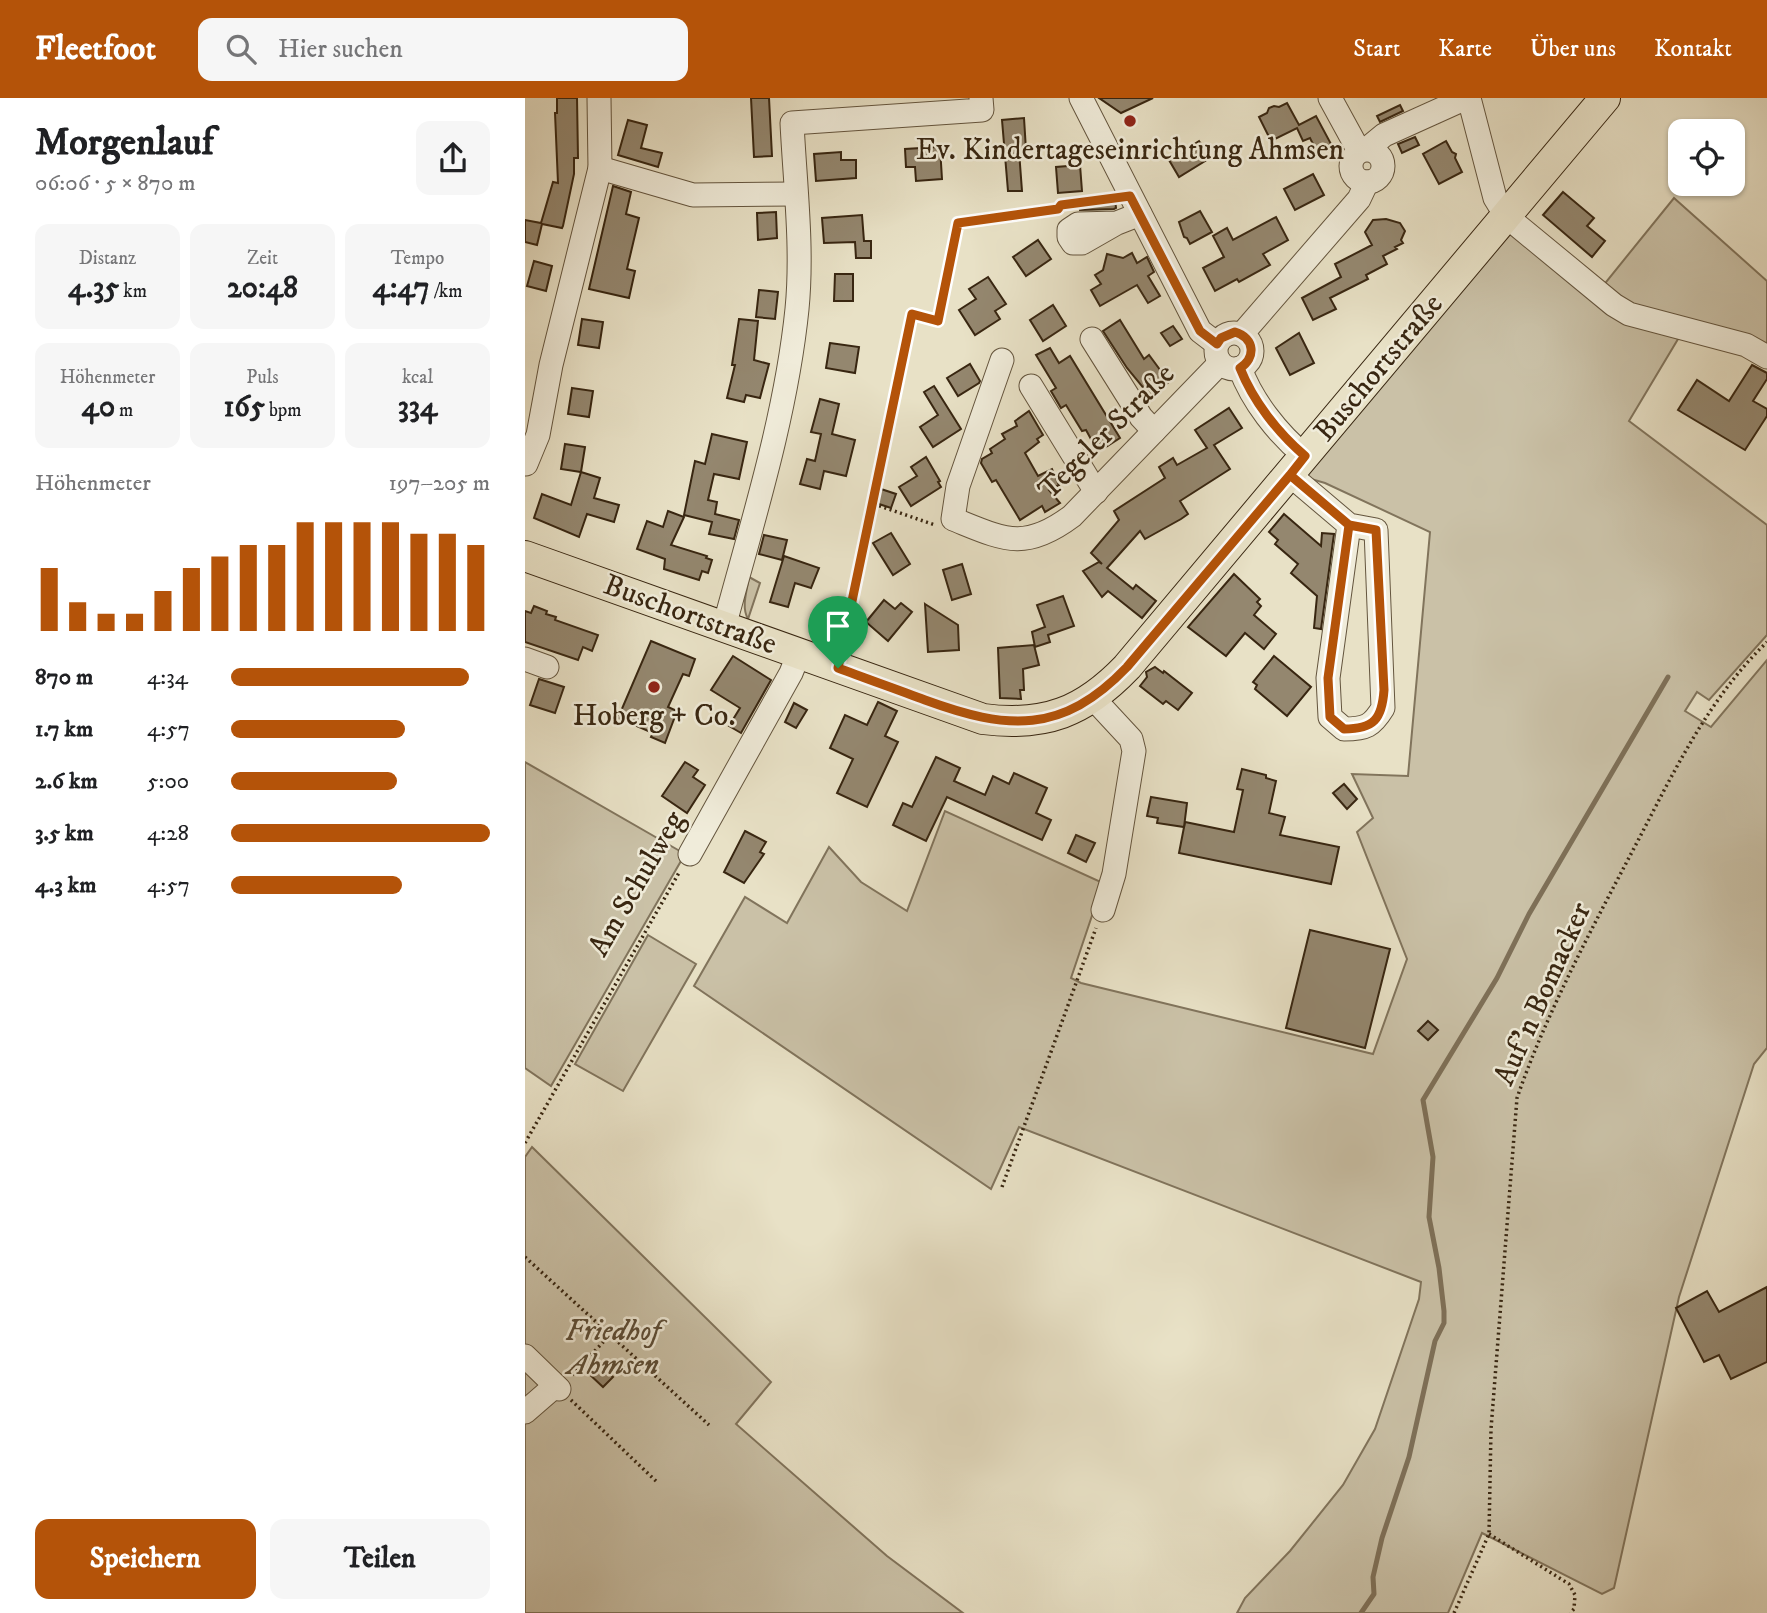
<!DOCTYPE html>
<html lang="de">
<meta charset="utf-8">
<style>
:root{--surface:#fff;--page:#f6f6f6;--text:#202124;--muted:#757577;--accent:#b45309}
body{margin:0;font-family:"IM FELL DW Pica",serif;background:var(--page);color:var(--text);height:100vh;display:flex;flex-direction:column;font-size:26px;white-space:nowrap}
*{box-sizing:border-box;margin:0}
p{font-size:23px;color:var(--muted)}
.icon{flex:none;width:38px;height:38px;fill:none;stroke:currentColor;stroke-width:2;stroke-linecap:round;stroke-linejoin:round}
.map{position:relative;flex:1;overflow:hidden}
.side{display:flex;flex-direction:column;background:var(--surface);width:525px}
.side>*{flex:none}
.controls{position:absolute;left:1143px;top:21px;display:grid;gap:14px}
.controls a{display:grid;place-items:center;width:77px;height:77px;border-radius:14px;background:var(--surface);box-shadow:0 2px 5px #0004;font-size:35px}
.pin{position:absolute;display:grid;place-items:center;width:60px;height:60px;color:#fff;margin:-72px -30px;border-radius:50% 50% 50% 0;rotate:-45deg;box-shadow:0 0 7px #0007}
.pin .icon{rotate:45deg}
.round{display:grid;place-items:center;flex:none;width:74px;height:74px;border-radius:14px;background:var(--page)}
.headline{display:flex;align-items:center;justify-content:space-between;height:119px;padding:0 35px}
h1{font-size:38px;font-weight:700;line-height:52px}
.stats{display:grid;grid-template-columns:repeat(3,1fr);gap:10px;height:119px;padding:7px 35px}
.stats div{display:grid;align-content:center;border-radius:14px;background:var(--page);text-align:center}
.stats b{font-size:30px;font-weight:700}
.stats small{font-size:19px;font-weight:400}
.stats p{font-size:19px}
.chart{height:196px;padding:14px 35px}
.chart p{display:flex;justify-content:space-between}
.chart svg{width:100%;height:126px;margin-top:7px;stroke:var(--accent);stroke-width:6}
.cta{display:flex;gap:14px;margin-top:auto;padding:14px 35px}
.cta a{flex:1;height:80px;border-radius:14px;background:var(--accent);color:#fff;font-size:28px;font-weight:700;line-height:80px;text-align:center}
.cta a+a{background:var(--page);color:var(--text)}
ul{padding:0 35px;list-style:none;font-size:23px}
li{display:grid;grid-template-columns:112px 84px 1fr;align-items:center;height:52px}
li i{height:18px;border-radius:9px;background:var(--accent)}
header{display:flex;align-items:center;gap:42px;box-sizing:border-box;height:98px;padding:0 35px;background:var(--accent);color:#fff}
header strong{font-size:33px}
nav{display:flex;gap:38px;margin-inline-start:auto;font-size:24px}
.search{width:490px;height:63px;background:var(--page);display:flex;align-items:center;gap:18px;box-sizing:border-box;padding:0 24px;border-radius:14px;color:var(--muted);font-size:26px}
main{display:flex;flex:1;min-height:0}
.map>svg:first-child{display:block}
</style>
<header>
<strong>Fleetfoot</strong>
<div class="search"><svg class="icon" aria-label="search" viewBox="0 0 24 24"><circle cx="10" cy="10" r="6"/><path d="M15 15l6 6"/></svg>Hier suchen</div>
<nav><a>Start</a><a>Karte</a><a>Über uns</a><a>Kontakt</a></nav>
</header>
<main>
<section class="side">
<div class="headline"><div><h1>Morgenlauf</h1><p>06:06 · 5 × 870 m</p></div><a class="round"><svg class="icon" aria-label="share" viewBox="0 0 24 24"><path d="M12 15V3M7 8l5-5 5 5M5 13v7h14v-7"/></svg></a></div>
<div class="stats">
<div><p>Distanz</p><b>4.35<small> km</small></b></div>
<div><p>Zeit</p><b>20:48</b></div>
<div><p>Tempo</p><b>4:47<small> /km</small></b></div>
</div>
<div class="stats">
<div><p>Höhenmeter</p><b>40<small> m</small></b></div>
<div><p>Puls</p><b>165<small> bpm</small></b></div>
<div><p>kcal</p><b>334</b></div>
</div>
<div class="chart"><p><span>Höhenmeter</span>197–205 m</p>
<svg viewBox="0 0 160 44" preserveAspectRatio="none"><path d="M5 44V22M15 44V34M25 44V38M35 44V38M45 44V30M55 44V22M65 44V18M75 44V14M85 44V14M95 44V6M105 44V6M115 44V6M125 44V6M135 44V10M145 44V10M155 44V14"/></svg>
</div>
<ul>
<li><b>870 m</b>4:34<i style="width:92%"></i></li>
<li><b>1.7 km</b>4:57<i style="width:67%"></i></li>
<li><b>2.6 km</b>5:00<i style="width:64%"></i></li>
<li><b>3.5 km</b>4:28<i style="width:100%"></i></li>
<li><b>4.3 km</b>4:57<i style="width:66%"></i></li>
</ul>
<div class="cta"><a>Speichern</a><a>Teilen</a></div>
</section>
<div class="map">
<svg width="1242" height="1515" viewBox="0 0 1242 1515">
<rect width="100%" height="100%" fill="#e8e1c6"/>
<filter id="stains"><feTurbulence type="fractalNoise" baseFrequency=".00286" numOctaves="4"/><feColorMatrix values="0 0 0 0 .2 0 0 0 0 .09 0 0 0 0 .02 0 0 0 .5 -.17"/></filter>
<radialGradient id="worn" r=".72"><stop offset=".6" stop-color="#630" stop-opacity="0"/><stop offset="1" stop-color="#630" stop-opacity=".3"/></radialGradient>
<g fill="#cac1a7" stroke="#81745c" stroke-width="2">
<path d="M 1149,100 L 1242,183 L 1242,250 L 1111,213 L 1077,189 Z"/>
<path d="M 989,133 L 1156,236 L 1104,323 L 1242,427 L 1242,537 L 1184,602 L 1172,594 L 1160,613 L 1186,629 L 1242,562 L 1242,950 L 1229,966 L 1154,1199 L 1089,1490 L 1077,1496 L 957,1435 L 923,1515 L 712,1515 L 720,1500 L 765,1453 L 818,1387 L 850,1331 L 894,1201 L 896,1184 L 494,1029 L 466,1091 L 169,888 L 220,799 L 262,825 L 304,749 L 336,784 L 382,813 L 420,713 L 578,785 L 546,880 L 556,885 L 848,956 L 882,861 L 832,734 L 848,720 L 827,676 L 883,678 L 905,434 L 800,385 L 779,379 L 975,137 Z"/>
<path d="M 224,479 L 235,485 L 223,521 C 216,509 222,493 224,479 Z"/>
<path d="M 0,664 L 160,756 L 26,988 L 0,970 Z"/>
<path d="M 123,837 L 171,866 L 98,993 L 50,966 Z"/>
<path d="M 7,1049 L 246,1284 L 211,1326 L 362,1458 L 438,1515 L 0,1515 L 0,1059 Z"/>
</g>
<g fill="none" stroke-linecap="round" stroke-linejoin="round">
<path stroke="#7e7058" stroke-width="5" d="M 836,1515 L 849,1496 L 848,1479 L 857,1440 L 884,1359 L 910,1243 L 919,1225 L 919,1213 L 914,1170 L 904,1119 L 908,1059 L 898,1002 L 972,880 L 1004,816 L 1143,579"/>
</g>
<g fill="#94876f" stroke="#382611" stroke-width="2">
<path d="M 32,0 L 52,0 L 53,60 L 49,60 L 49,76 L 38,128 L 37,130 L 17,126 L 12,147 L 0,144 L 0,122 L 16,125 L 28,84 L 33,85 L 30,15 L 32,15 Z"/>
<path d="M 226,0 L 244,0 L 247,58 L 229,59 Z"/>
<path d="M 574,0 L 628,0 L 596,15 Z"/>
<path d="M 762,5 L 774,27 L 791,18 L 806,46 L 792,54 L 785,40 L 778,43 L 772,30 L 746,43 L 734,19 L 742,15 L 744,10 L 749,8 L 754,9 Z"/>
<path d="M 875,7 L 878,13 L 855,24 L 852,18 Z"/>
<path d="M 499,20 L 501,52 L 494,53 L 497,93 L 483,93 L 477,22 Z"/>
<path d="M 103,22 L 122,27 L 116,50 L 137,55 L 133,69 L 93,57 Z"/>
<path d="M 890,39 L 894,47 L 877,55 L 873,46 Z"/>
<path d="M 674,43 L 685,60 L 654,79 L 644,62 Z"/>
<path d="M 921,43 L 927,54 L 931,56 L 930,60 L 937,74 L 914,86 L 898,56 Z"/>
<path d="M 413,49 L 415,49 L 417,81 L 391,83 L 390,69 L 381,69 L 380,51 Z"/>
<path d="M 316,54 L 316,62 L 331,62 L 331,80 L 291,83 L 289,56 Z"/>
<path d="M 555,67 L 557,93 L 533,95 L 531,69 Z"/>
<path d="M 788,76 L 799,97 L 770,112 L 759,91 Z"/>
<path d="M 88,88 L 106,94 L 101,116 L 114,120 L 102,171 L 110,173 L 104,200 L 64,191 Z"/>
<path d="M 1038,94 L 1069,120 L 1062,128 L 1080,143 L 1067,159 L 1018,117 Z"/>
<path d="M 590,101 L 591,110 L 589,111 L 555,112 L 554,107 Z"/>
<path d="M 675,113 L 687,134 L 665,146 L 662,140 L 659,139 L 654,124 Z"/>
<path d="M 251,114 L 252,140 L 233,142 L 232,115 Z"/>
<path d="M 337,117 L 339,143 L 346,143 L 346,160 L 331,160 L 330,144 L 299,145 L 297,120 Z"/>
<path d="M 751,119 L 763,142 L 738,156 L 745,167 L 714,184 L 712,181 L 690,193 L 678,170 L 699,159 L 688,138 L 702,130 L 708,142 Z"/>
<path d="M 861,121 L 875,125 L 880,133 L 876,142 L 878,145 L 870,149 L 872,151 L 858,158 L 862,166 L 841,177 L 843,181 L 805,200 L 811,211 L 788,222 L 777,200 L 816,179 L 810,166 L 847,147 L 840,134 L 848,122 Z"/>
<path d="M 513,142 L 526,161 L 501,178 L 488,159 Z"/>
<path d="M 607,155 L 612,165 L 622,159 L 629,174 L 623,178 L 635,198 L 623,205 L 612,187 L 575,208 L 566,192 L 576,186 L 570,177 L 578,172 L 582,156 L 598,160 Z"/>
<path d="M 9,163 L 27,168 L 21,193 L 2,188 Z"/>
<path d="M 310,176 L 328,176 L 328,203 L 309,203 Z"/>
<path d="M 463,179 L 481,206 L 470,213 L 475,221 L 450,237 L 434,212 L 451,201 L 444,191 Z"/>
<path d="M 234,192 L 253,194 L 250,221 L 231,219 Z"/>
<path d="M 528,207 L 541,228 L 518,243 L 505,222 Z"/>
<path d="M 57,221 L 78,224 L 74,250 L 53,247 Z"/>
<path d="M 214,221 L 233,223 L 229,262 L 244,266 L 235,300 L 221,297 L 219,304 L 202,300 L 210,267 L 207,267 Z"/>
<path d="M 595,222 L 619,261 L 624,257 L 644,284 L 625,298 L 602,270 L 578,233 Z"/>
<path d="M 648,228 L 657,241 L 645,248 L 636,235 Z"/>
<path d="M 774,235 L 789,265 L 765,277 L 751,250 Z"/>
<path d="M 305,245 L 334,249 L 330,275 L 301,270 Z"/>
<path d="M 525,250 L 534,265 L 545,258 L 595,340 L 573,354 L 561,332 L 557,333 L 541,307 L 536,310 L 526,293 L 531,290 L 511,257 Z"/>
<path d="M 445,266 L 455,283 L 454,285 L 433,298 L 422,280 Z"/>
<path d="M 1227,267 L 1242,275 L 1242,281 L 1228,303 L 1242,311 L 1242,318 L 1220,352 L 1153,312 L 1172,282 L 1204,303 Z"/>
<path d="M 409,288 L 436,331 L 408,349 L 395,329 L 413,317 L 399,294 Z"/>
<path d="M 47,290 L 68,293 L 64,319 L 43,316 Z"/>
<path d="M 295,301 L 314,306 L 307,336 L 330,342 L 321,378 L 299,373 L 295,391 L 275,386 L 282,361 L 290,363 L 296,336 L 286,334 Z"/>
<path d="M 704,310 L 717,330 L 689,347 L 705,371 L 655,403 L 663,416 L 656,421 L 620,441 L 615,433 L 582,470 L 608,491 L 611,487 L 631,503 L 617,520 L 583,493 L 577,499 L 558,473 L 574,464 L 577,466 L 566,455 L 594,422 L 589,413 L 640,380 L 634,369 L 648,360 L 652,367 L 682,350 L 670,332 Z"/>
<path d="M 504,313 L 518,337 L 512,341 L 514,344 L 500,355 L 513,378 L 527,371 L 534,387 L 524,392 L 535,405 L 520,414 L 517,408 L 495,422 L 471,382 L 467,384 L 456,365 L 457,361 L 467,355 L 465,351 L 480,341 L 477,336 L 492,328 L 490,323 Z"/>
<path d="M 187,336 L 222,344 L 214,381 L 189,376 L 183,402 L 192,404 L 190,416 L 214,422 L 209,441 L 184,436 L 187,424 L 159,417 L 170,363 L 180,366 Z"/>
<path d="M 40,346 L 60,349 L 56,374 L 36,371 Z"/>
<path d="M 401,359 L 415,383 L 413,384 L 416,389 L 386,408 L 374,389 L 392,378 L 386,369 Z"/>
<path d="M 56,374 L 75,380 L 69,400 L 94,407 L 89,424 L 62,416 L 54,439 L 9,420 L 17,396 L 46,407 Z"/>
<path d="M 356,391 L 371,396 L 366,410 L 351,405 Z"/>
<path d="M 143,413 L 159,419 L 146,447 L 182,458 L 181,460 L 187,462 L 183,475 L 177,473 L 174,482 L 139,471 L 140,461 L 112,451 L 122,423 L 138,429 Z"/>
<path d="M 759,416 L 796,448 L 797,435 L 809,436 L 796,531 L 789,530 L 792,498 L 766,475 L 773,466 L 750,446 L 753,442 L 744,434 Z"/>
<path d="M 366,435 L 385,466 L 368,477 L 348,445 Z"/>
<path d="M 239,437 L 262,442 L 257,462 L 234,456 Z"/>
<path d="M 259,458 L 294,470 L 286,490 L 270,485 L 263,509 L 245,504 Z"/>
<path d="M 437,466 L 446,496 L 427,502 L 418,472 Z"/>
<path d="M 709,476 L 735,501 L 732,504 L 736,508 L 729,517 L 751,536 L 739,551 L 720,535 L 701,558 L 663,529 Z"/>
<path d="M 538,498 L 549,528 L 523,537 L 525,544 L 510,549 L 507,534 L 520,529 L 512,507 Z"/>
<path d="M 359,502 L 370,511 L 376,505 L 387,514 L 363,543 L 341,524 Z"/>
<path d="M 400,506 L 433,527 L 434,552 L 403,554 Z"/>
<path d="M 9,508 L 22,513 L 21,516 L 31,519 L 30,522 L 73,537 L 67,553 L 58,549 L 53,562 L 0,544 L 0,513 L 6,515 Z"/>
<path d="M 126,543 L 170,561 L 164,578 L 158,576 L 143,609 L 152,613 L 140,645 L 126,639 L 128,635 L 93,620 Z"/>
<path d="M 509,547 L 514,567 L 498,571 L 499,592 L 495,592 L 496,601 L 475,600 L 473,550 Z"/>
<path d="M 208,558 L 246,582 L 216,635 L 204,628 L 215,610 L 186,592 Z"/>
<path d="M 749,558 L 786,589 L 762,618 L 730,591 L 732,587 L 728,584 Z"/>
<path d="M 630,569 L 638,575 L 639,573 L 667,595 L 653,612 L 641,603 L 638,606 L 615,588 L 622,579 L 621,574 Z"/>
<path d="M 14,581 L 39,589 L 30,615 L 5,607 Z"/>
<path d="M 353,604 L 372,613 L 360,638 L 373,644 L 342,709 L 312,695 L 328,661 L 305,650 L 320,617 L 342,627 Z"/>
<path d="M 269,605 L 282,612 L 271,630 L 260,624 Z"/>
<path d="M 411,659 L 435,670 L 429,683 L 460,697 L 468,678 L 484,686 L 489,675 L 522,690 L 511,715 L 526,722 L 517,742 L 422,699 L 401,743 L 368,727 L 378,705 L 387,709 Z"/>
<path d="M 160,664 L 173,672 L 168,679 L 180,687 L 162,715 L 137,698 Z"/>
<path d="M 717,671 L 741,677 L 741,680 L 751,683 L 744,715 L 760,719 L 755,737 L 814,749 L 806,786 L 654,755 L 660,724 L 709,734 L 718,692 L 712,691 Z"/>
<path d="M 819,686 L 832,701 L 822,711 L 808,695 Z"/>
<path d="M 626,699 L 662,705 L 659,729 L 632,725 L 633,720 L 622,718 Z"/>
<path d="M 220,733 L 241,744 L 235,754 L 239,756 L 219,785 L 199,774 Z"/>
<path d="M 551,737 L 570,745 L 561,764 L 543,755 Z"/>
<path d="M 785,832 L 865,851 L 840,950 L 761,930 Z"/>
<path d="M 903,923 L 913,932 L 903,942 L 893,933 Z"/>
<path d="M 1242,1189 L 1242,1264 L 1206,1281 L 1194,1257 L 1179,1264 L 1151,1210 L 1182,1193 L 1194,1214 Z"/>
<path d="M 73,1263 L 88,1279 L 78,1289 L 62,1274 Z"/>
</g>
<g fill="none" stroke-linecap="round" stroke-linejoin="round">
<g stroke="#64553e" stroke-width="25">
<g id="minor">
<path d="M 556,0 L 675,233 L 692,246"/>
<path d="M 805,0 L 834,53"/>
<path d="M 944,0 L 970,100 L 981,118 L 1089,207 L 1104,216 L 1221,247 L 1242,259"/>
<path d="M 842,51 L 859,37 L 941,0"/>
<circle cx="842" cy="68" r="16"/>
<path d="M 75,70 L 168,97 L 270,96"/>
<path d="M 592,125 L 557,145 L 548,145 L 544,139 L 544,132 L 553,126 L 592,125 L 615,116"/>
<circle cx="709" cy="253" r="18"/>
<path d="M 717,236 L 834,101 L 842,84"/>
<path d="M 567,241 L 616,319 L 629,333"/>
<path d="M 477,262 L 433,388 L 428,421 C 478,441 499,454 547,418 L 695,265"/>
<path d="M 715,270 C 727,303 753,336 780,358"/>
<path d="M 506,288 L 571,394"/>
<path d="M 1,366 L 13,337 L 26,267 L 75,70 L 74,0"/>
<path d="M 765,377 L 824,427 L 803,580 L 805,619 L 819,631 C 841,631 847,628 858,610 L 851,432 L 824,427"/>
<path d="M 199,529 C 227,425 261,319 272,211 C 278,150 270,86 267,25 L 457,12 L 456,0"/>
<path d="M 0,561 L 22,569"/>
<path d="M 568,600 L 606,641 L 609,653 L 589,776 L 578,812"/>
<path d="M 165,756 L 266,575 L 274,555"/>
<path d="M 0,1258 L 34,1291"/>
<path d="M 0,1314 L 30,1288"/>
</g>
</g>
<g stroke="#382611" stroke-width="32">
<path id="major" d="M 0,458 L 458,621 C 520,629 559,614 602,569 L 1080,0"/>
</g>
<g stroke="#382611" stroke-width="3.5" stroke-dasharray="2 3.5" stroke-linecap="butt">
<path d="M 555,105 L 586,100"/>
<path d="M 349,406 L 410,427"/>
<path d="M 318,548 L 387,216 L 413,223 L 433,125 L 533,111 L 536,107 L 548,106"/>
<path d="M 0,1045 L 155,773"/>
<path d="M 477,1089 L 571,830"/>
<path d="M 0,1159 L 184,1327"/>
<path d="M 47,1277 L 84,1238"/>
<path d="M 46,1302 L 133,1385"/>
<path d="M 964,1436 L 1044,1486 L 1050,1497 L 1049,1511 L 1045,1515"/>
<path d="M 929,1515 L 964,1436 L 966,1331 L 992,1000 C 1021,916 1066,832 1107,754 C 1146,680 1181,603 1242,544"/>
</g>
<use href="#minor" stroke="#f0ecda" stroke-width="23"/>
<use href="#major" stroke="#e8e1c6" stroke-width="30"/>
</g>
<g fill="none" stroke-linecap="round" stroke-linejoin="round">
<g stroke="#fff" stroke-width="14">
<path id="route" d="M 313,570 C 342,581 371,591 400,602 C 482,632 537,637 602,569 L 765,377 L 824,427 L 851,432 L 859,592 C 857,621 849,631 819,631 L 805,619 L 803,580 L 824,427 L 765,377 L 780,358 C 753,335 728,303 715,270 C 731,260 730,240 710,234 L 696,240 L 692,246 L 675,233 L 605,98 L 536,107 L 533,111 L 433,125 L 413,223 L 387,216 L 313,570"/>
</g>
<use href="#route" stroke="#b45309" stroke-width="9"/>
</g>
<g fill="#8f2418" stroke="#f0ecda" stroke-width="2.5">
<circle cx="605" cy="23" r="7"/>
<circle cx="129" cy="589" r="7"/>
</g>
<g text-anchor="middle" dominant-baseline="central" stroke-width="5" stroke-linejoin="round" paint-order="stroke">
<g font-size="30" fill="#382611" stroke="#f0ecda">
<text x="605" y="52">Ev. Kindertageseinrichtung Ahmsen</text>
<text x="129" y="618">Hoberg + Co.</text>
</g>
<g font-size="30" fill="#382611" stroke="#f0ecda">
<text transform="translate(854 270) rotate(-50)">Buschortstraße</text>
<text transform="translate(582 334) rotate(-45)">Tegeler Straße</text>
<text transform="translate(165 517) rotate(20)">Buschortstraße</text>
<text transform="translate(112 786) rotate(-60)">Am Schulweg</text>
<text transform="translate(1018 896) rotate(-66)">Auf'n Bomacker</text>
</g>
<g font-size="30" font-style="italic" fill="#5c4d36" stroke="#f0ecda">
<text x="88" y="1233">Friedhof<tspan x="88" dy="34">Ahmsen</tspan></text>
</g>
</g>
<rect width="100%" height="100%" filter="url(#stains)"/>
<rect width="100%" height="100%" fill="url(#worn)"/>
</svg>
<div class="controls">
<a><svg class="icon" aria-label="locate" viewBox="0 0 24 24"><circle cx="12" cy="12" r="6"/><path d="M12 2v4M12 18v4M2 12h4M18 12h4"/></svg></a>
</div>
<div class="pin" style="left:313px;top:570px;background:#1e9e55"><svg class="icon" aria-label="arrive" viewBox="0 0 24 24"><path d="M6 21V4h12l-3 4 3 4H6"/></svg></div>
</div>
</main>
